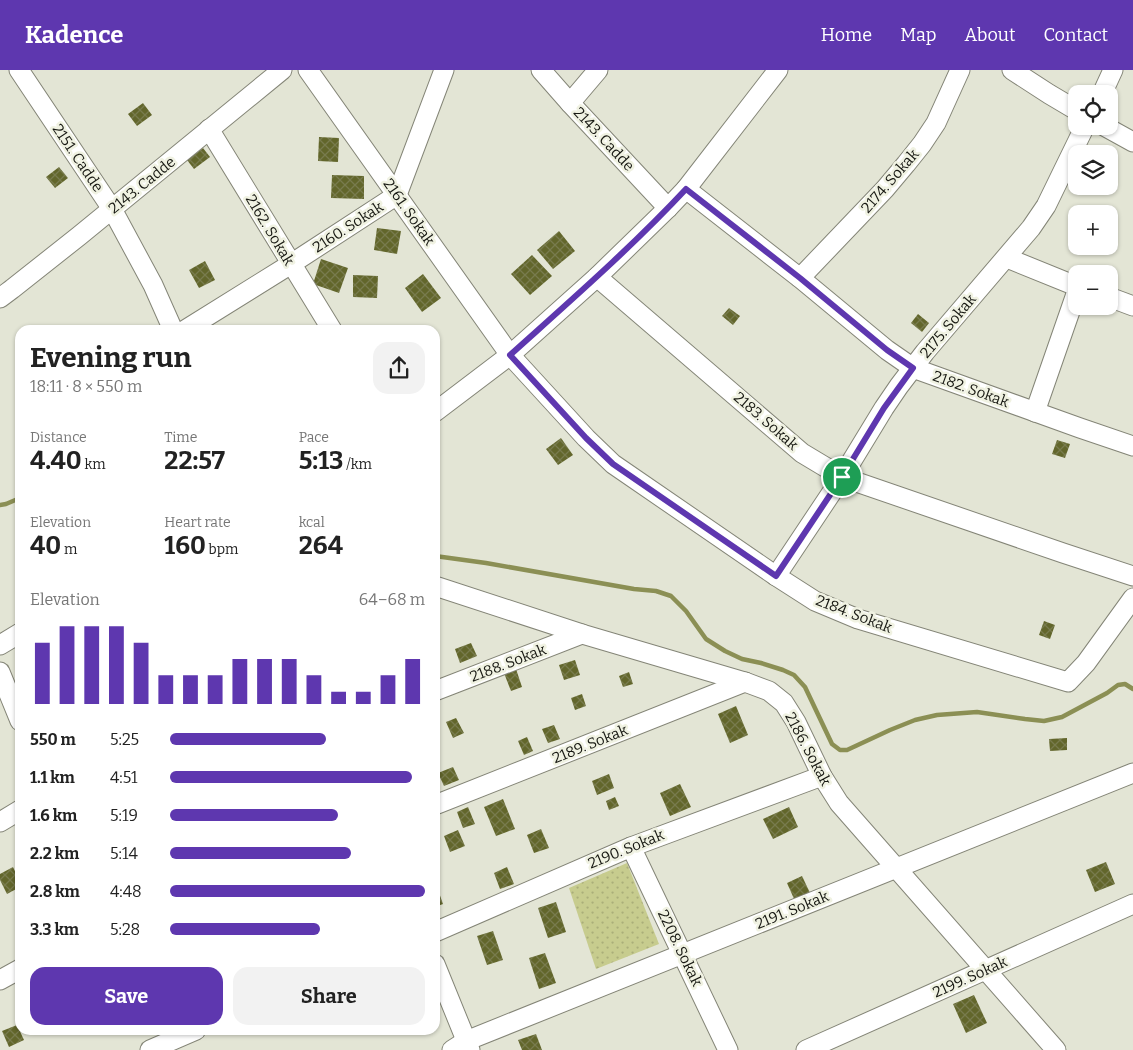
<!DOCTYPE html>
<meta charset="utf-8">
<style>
:root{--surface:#fff;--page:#f2f2f2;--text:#222;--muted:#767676;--accent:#5e37af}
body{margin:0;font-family:Bitter,serif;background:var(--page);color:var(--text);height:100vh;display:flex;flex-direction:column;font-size:19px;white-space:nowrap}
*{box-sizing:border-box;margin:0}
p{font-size:16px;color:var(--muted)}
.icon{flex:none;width:28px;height:28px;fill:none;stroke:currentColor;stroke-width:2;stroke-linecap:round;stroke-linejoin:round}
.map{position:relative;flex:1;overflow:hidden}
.panel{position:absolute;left:15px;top:255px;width:425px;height:710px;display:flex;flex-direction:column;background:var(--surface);border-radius:15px;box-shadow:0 1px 4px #0004}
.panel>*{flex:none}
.tools{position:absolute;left:1068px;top:15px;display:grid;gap:10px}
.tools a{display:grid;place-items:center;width:50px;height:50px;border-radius:10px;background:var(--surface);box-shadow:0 1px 4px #0004;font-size:25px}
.pin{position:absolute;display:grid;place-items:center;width:42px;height:42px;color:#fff;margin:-21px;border:2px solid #fff;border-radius:50%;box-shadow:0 1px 5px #0007}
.round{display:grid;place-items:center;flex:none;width:52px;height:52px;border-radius:15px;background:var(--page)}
.summary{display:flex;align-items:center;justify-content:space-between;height:85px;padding:0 15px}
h1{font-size:28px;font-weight:700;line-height:38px}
.stats{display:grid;grid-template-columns:repeat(3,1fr);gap:8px;height:85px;padding:5px 15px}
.stats div{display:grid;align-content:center}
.stats b{font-size:25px;font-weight:700}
.stats small{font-size:14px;font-weight:400}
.stats p{font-size:14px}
.chart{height:140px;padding:10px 15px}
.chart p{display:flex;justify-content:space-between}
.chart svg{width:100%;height:90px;margin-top:5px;stroke:var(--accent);stroke-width:6}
.cta{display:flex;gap:10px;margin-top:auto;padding:10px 15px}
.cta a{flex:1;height:58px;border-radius:15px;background:var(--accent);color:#fff;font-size:20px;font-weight:700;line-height:58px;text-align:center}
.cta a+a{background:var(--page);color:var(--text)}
ul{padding:0 15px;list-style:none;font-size:16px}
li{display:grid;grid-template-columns:80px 60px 1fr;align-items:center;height:38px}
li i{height:12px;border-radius:6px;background:var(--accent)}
header{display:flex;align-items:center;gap:30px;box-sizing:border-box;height:70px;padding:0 25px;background:var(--accent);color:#fff}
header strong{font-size:24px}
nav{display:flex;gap:28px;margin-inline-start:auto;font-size:18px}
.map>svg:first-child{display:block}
</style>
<header>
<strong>Kadence</strong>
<nav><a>Home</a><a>Map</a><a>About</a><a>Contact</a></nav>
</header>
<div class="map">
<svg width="1133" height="980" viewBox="0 0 1133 980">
<defs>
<pattern id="park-dots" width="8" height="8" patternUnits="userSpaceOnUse" patternTransform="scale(1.25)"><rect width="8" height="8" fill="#c7cc8e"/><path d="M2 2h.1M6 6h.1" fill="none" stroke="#aaae79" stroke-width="1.8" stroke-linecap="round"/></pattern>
<pattern id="building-cross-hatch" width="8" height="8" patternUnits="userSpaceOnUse" patternTransform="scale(1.25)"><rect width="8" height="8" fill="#62662b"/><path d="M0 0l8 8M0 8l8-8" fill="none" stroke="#787b4e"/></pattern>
</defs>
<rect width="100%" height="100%" fill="#e3e5d5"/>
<path fill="url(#park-dots)" d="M 627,793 L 659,874 L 596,899 L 569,818 Z"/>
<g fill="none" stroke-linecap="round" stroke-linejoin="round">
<g stroke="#8b8f54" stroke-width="4.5">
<path d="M 0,435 L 6,434 L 20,428"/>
<path d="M 435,486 L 486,493 L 634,519 L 656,521 L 671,526 L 686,541 L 706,569 L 725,581 L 742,589 L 761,593 L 783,600 L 794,605 L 805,617 L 832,674 L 840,680 L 847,680 L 890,660 L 915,650 L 937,645 L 977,642 L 1025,649 L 1044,651 L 1062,647 L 1107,623 L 1118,615 L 1125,614 L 1133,619"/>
</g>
</g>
<g fill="url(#building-cross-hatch)">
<path d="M 143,33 L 152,45 L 137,56 L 128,44 Z"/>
<path d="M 319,67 L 339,68 L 338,92 L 318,91 Z"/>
<path d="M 203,78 L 210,87 L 194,99 L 187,90 Z"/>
<path d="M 59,97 L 68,108 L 55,118 L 46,107 Z"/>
<path d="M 332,105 L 364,106 L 364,129 L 331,128 Z"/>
<path d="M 377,158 L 401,161 L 397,184 L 374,180 Z"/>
<path d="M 559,161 L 575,181 L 553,199 L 537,180 Z"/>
<path d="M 532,185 L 552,206 L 530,225 L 511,204 Z"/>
<path d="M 321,189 L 348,198 L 339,223 L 313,214 Z"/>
<path d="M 205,191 L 215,210 L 199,218 L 189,200 Z"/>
<path d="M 423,204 L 441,228 L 422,242 L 405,218 Z"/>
<path d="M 353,205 L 378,206 L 377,228 L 353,227 Z"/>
<path d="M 729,238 L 740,246 L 733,255 L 722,246 Z"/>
<path d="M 918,244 L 929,253 L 922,262 L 911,253 Z"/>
<path d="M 561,368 L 573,385 L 558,395 L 546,379 Z"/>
<path d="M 1057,370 L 1070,374 L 1065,388 L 1052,384 Z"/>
<path d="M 1044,551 L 1055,555 L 1050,569 L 1039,565 Z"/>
<path d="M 471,573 L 477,586 L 460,593 L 455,579 Z"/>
<path d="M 575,590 L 580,605 L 564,610 L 559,595 Z"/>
<path d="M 516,599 L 522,617 L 511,621 L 504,603 Z"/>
<path d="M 629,602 L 633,614 L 623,617 L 619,606 Z"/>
<path d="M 582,624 L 586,636 L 575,640 L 571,628 Z"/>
<path d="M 736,636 L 748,665 L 730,673 L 718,644 Z"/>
<path d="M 456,648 L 464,663 L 453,668 L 446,652 Z"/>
<path d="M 554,655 L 560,669 L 548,673 L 542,659 Z"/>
<path d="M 527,667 L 533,681 L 524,685 L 518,671 Z"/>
<path d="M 1067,668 L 1067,680 L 1050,681 L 1049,669 Z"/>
<path d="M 453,697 L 459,710 L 444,716 L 438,703 Z"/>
<path d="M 609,704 L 614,718 L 597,725 L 592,711 Z"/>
<path d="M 680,714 L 691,737 L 670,746 L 660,723 Z"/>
<path d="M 615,727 L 619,736 L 609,740 L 606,731 Z"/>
<path d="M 503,729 L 515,759 L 496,766 L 484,737 Z"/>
<path d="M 468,737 L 475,754 L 463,758 L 457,742 Z"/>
<path d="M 789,737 L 798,757 L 773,769 L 763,749 Z"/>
<path d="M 541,759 L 549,778 L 534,783 L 527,765 Z"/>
<path d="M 458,760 L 465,776 L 450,782 L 444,766 Z"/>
<path d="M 1106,792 L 1115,814 L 1095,822 L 1086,800 Z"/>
<path d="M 13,797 L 20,812 L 20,817 L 7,824 L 0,810 L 0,804 Z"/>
<path d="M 507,797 L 514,814 L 500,819 L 494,803 Z"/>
<path d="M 802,806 L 811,825 L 795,831 L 787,813 Z"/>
<path d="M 435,817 L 437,817 L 443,834 L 435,837 Z"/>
<path d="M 556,832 L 566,862 L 548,868 L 538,838 Z"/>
<path d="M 493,861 L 503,890 L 487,895 L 477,866 Z"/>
<path d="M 545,883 L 556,913 L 539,919 L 529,888 Z"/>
<path d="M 974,925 L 987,953 L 966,963 L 953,934 Z"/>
<path d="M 17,955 L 24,970 L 9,977 L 2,961 Z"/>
<path d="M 536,964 L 542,980 L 522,980 L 518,970 Z"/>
</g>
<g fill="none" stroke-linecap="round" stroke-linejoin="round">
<g stroke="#848577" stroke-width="21">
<g id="minor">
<path d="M 19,0 L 112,139 L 153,215 L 173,260"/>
<path d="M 308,0 L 510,285 L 586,368 L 613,394 L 776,506 L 815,531 L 858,549 L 1068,612 L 1086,593 L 1133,528"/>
<path d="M 541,0 L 570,33 L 668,138"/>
<path d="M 1012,0 L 1049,24 L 1076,40"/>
<path d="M 1102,24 L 1113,0"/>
<path d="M 570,33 L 598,0"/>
<path d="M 1104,56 L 1133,72"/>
<path d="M 209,59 L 332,260"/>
<path d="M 686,119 L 800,208 L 887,280 L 913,298 L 1080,358 L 1133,376"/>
<path d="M 1007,188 L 1076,216"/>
<path d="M 597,207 L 802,383 L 842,407 L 1063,483 L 1133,506"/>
<path d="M 800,208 L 885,119 L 906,94 L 922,74 L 936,53 L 960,0"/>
<path d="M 1109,227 L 1133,236"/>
<path d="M 0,228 L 12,219 L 79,166 L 282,0"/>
<path d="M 185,260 L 291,194 L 397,125 L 444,0"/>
<path d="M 435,342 L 510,285 L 597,207 L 668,138 L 686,119 L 778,0"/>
<path d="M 1035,342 L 1076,224"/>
<path d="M 776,506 L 842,407 L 884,338 L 899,316 L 925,282 L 1031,158 L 1046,136 L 1085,56"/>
<path d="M 435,516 L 582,564 L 745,612 L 769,621 L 784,633 L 796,652 L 822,706 L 839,733 L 1056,980"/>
<path d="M 0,575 L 20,563"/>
<path d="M 0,602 L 20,651"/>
<path d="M 435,621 L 582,564"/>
<path d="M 435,735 L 745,612"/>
<path d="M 0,752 L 20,740"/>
<path d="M 631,777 L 728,980"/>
<path d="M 435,862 L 631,777 L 822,706"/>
<path d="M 435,894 L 470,980"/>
<path d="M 0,910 L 20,899"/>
<path d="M 150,980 L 196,960"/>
<path d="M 452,980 L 466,971 L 1133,703"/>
<path d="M 806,980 L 1133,834"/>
</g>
</g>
<use href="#minor" stroke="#fff" stroke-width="19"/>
</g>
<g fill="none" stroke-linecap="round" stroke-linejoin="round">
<g stroke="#fff" stroke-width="10">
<path id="route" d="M 686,119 L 800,208 L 887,280 L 913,298 L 884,338 L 842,407 L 776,506 L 613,394 L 586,368 L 510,285 C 570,231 631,178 686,119 Z"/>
</g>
<use href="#route" stroke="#5e37af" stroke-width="6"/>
</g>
<g text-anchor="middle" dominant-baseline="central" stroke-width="5" stroke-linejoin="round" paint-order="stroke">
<g font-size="15" fill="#171812" stroke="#f0f2e2">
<text transform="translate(604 69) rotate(47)">2143. Cadde</text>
<text transform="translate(78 88) rotate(56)">2151. Cadde</text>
<text transform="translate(890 111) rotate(-49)">2174. Sokak</text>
<text transform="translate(142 115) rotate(-39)">2143. Cadde</text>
<text transform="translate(409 142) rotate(55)">2161. Sokak</text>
<text transform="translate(348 157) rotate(-33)">2160. Sokak</text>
<text transform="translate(270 160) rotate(59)">2162. Sokak</text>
<text transform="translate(948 256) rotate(-50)">2175. Sokak</text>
<text transform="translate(971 319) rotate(20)">2182. Sokak</text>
<text transform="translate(766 351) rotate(41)">2183. Sokak</text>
<text transform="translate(854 544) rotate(21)">2184. Sokak</text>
<text transform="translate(508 593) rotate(-21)">2188. Sokak</text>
<text transform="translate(590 674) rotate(-22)">2189. Sokak</text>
<text transform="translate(808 679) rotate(62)">2186. Sokak</text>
<text transform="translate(626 779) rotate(-22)">2190. Sokak</text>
<text transform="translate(792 840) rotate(-22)">2191. Sokak</text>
<text transform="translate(680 878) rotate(64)">2208. Sokak</text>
<text transform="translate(970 907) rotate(-24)">2199. Sokak</text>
</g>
</g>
</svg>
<div class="tools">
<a><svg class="icon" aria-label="locate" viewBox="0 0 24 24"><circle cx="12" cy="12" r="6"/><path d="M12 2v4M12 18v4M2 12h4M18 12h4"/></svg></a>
<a><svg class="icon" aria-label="layers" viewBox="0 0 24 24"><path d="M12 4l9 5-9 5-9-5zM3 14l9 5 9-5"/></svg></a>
<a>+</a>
<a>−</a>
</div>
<div class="pin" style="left:842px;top:407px;background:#1e9e55"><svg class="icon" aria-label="arrive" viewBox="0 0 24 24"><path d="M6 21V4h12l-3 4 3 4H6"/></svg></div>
<section class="panel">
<div class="summary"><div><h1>Evening run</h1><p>18:11 · 8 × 550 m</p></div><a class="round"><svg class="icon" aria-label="share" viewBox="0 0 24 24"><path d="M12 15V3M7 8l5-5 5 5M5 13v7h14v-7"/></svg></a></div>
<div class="stats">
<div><p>Distance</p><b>4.40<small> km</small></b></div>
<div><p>Time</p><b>22:57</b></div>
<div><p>Pace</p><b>5:13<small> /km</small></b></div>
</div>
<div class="stats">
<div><p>Elevation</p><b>40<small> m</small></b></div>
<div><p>Heart rate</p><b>160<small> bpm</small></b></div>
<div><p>kcal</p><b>264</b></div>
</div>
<div class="chart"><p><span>Elevation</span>64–68 m</p>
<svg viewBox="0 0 160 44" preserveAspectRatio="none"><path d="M5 44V14M15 44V6M25 44V6M35 44V6M45 44V14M55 44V30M65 44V30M75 44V30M85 44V22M95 44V22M105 44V22M115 44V30M125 44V38M135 44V38M145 44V30M155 44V22"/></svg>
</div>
<ul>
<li><b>550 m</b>5:25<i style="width:61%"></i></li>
<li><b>1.1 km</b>4:51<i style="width:95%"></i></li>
<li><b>1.6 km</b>5:19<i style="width:66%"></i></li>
<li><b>2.2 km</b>5:14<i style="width:71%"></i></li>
<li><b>2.8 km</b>4:48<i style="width:100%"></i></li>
<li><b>3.3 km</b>5:28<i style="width:59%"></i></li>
</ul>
<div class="cta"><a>Save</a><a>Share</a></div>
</section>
</div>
